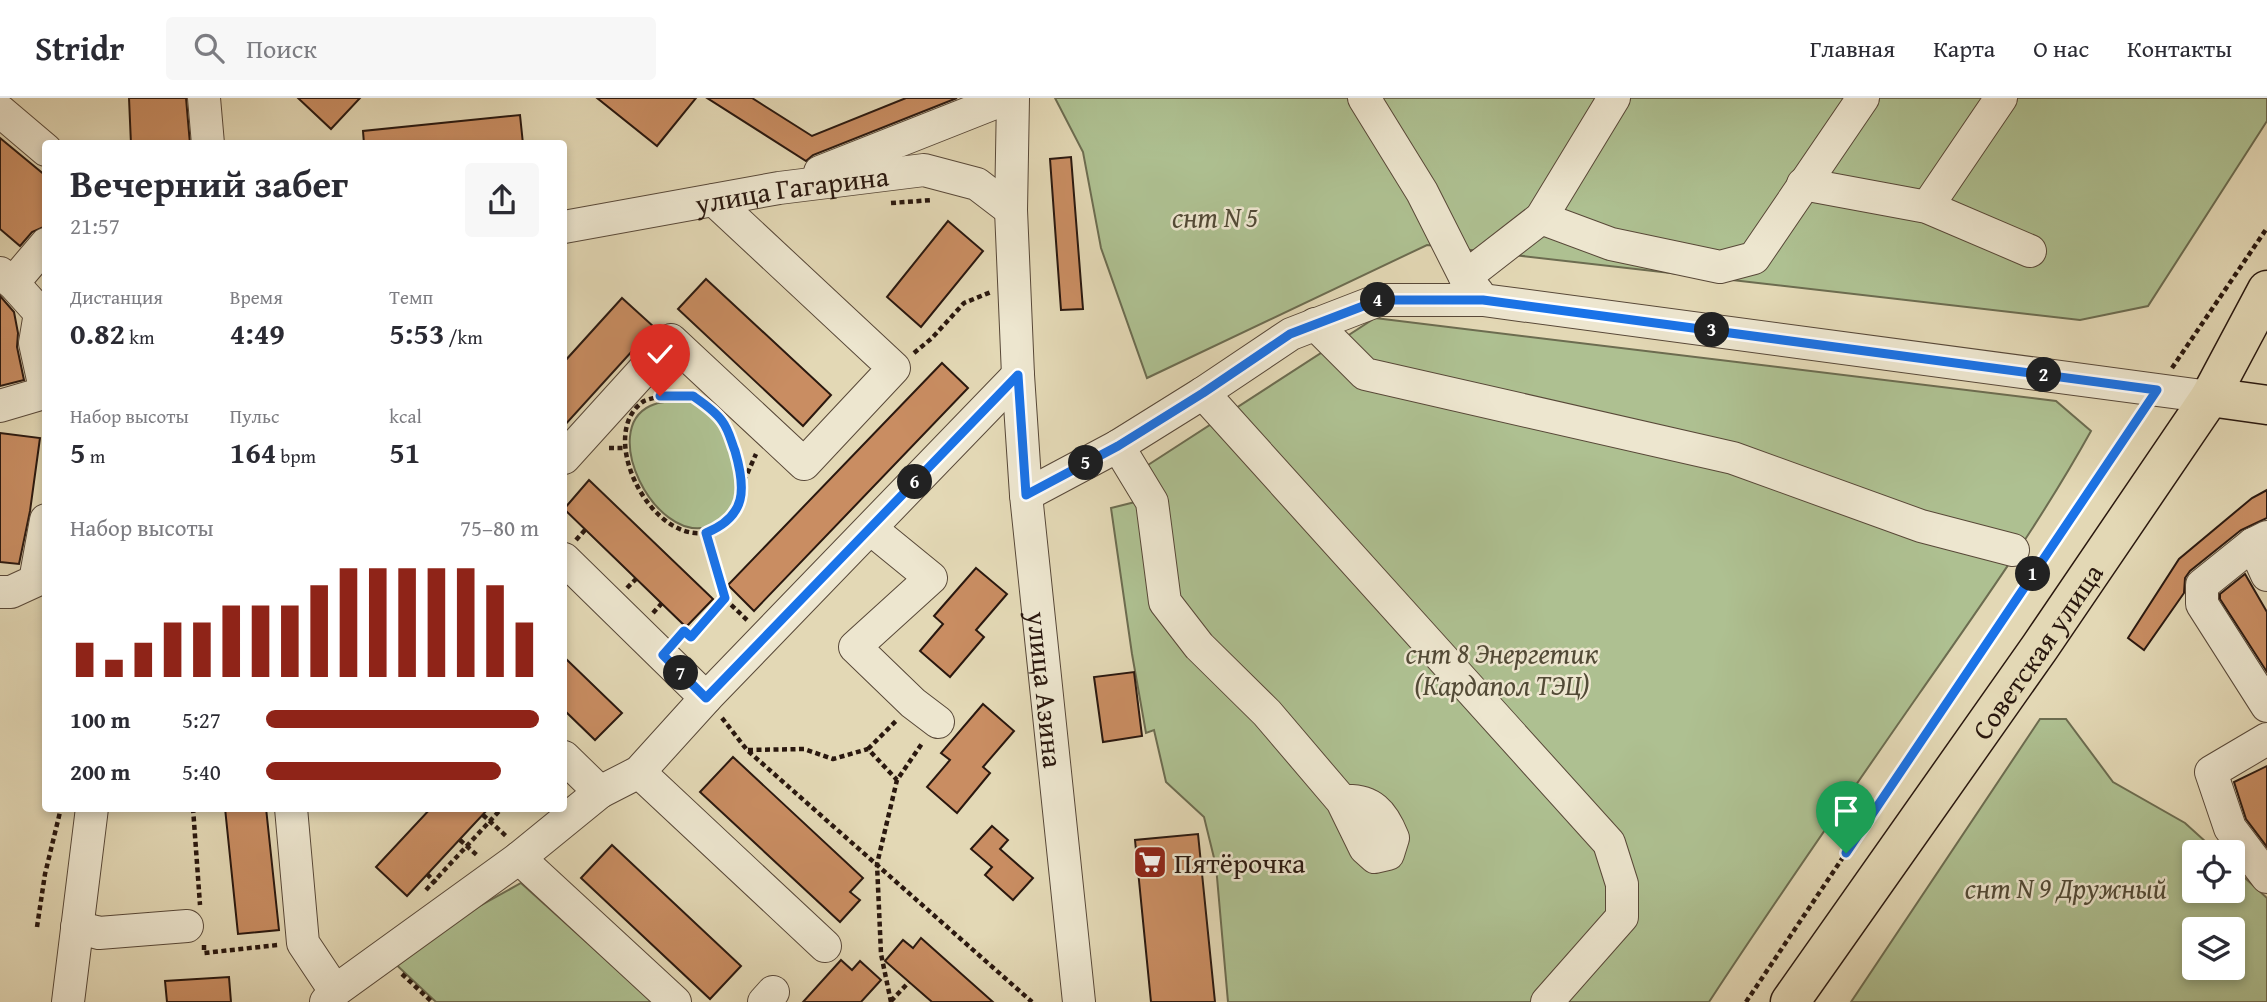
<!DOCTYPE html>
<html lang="ru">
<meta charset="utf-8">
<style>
:root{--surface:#fff;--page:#f7f7f7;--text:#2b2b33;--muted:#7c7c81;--line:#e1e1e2;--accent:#8f2418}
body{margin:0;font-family:"Gentium Book Plus",serif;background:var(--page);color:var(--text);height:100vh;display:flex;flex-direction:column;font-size:26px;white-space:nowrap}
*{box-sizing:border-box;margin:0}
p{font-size:23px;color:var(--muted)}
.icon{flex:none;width:38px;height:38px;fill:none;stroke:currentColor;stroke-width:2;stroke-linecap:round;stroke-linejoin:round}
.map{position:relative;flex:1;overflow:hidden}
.sheet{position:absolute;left:42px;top:42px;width:525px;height:672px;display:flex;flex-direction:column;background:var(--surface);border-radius:7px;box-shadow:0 4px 10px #0003}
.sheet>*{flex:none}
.fabs{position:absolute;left:2182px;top:742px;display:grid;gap:14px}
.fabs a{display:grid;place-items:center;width:63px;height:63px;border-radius:7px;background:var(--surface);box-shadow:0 4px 10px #0003;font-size:35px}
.pin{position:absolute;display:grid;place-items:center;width:60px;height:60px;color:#fff;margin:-72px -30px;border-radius:50% 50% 50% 0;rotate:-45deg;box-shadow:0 0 7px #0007}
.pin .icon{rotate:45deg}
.km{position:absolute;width:35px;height:35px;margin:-18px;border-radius:50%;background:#222;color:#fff;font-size:19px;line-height:35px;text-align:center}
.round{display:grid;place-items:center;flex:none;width:74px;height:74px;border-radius:7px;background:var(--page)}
.overview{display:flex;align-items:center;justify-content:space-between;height:119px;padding:0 28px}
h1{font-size:38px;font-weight:800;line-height:52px}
.stats{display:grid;grid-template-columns:repeat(3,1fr);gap:10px;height:119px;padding:7px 28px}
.stats div{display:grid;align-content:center}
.stats b{font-size:30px;font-weight:800}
.stats small{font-size:19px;font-weight:400}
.stats p{font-size:19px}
.chart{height:196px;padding:14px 28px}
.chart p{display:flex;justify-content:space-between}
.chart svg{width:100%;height:126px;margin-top:7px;stroke:var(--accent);stroke-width:6}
ul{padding:0 28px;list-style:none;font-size:23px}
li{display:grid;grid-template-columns:112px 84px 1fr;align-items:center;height:52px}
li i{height:18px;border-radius:9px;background:var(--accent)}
header{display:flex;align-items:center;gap:42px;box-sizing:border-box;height:98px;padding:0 35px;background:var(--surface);border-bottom:2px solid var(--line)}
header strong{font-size:33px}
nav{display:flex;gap:38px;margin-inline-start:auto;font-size:24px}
.search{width:490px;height:63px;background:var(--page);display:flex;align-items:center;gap:18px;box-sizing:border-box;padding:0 24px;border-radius:7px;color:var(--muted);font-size:26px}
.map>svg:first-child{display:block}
</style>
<header>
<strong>Stridr</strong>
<div class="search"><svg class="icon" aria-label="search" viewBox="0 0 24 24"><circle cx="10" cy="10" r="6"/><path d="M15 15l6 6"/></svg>Поиск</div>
<nav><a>Главная</a><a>Карта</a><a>О нас</a><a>Контакты</a></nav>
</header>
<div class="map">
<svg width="2267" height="904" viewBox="0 0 2267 904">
<rect width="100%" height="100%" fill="#e3d8b5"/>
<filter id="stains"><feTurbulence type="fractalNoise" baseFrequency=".00286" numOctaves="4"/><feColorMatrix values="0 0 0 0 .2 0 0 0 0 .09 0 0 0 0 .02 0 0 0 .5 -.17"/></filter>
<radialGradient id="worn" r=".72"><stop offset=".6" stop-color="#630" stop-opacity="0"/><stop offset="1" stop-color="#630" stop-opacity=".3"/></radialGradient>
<g fill="#aec091" stroke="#6c6c50" stroke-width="2" fill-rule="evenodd">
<path d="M 1055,0 L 2267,0 L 2267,23 L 2148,208 L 2080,222 L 1427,147 L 1147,280 L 1101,150 L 1083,54 Z"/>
<path d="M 1375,220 L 2056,303 L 2091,333 C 2040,425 1979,510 1919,596 C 1848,698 1777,800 1709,904 L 1228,904 L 1216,768 L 1204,719 L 1166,684 L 1154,632 L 1146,635 L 1132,556 L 1111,410 L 1143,402 L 1131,378 Z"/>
<path d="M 692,303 C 702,311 713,318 720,328 C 739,357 750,416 707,429 C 654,443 599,332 650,308 C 662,302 679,303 692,303 Z"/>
<path d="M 2040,621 L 2066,621 L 2113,684 L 2185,725 L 2217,754 L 2194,754 L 2194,793 L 2233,793 L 2233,769 L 2267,800 L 2267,904 L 1851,904 ZM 2233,831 L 2233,870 L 2194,870 L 2194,831 Z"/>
<path d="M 521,785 L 653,904 L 436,904 L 388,859 Z"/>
</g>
<g fill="#c98d62" stroke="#2a180f" stroke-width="2">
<path d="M 129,0 L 186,0 L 190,46 L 131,46 Z"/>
<path d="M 298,0 L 360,0 L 331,31 Z"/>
<path d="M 597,0 L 696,0 L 657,48 Z"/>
<path d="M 707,0 L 752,0 L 812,38 L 906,0 L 957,0 L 813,57 L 806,63 Z"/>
<path d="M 520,17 L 523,46 L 364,46 L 363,33 Z"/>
<path d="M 0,40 L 46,78 L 46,128 L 32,134 L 20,148 L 0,131 Z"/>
<path d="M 1071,59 L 1083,211 L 1061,212 L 1050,61 Z"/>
<path d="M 948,123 L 983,153 L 921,229 L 887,199 Z"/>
<path d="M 706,181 L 831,297 L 803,328 L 678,211 Z"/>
<path d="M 0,198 L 14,214 L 18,235 L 17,249 L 24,282 L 0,288 Z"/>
<path d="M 622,200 L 654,229 L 564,328 L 564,264 Z"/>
<path d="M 942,265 L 968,290 L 754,513 L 728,487 Z"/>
<path d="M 0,335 L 40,340 L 30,413 L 19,466 L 0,464 Z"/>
<path d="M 589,382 L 713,501 L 686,529 L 564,411 Z"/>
<path d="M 2267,392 L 2267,420 L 2241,432 L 2190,473 L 2185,480 L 2184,495 L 2144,552 L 2128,540 L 2179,461 L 2252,400 Z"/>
<path d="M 976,470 L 1007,496 L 976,532 L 984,539 L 950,579 L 920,553 L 943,526 L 934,518 Z"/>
<path d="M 2245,476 L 2267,514 L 2267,574 L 2220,501 L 2220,496 Z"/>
<path d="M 564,559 L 622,615 L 595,642 L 564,612 Z"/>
<path d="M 1134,574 L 1142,638 L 1103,644 L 1094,579 Z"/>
<path d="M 983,606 L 1014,633 L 983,669 L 990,675 L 957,715 L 927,689 L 950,662 L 941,655 Z"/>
<path d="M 733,659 L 863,780 L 850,794 L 860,802 L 840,824 L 700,694 Z"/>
<path d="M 2267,668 L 2267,749 L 2246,721 L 2234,684 Z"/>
<path d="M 225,710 L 266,710 L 279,832 L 238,836 Z"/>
<path d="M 431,710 L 489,710 L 407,798 L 376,769 Z"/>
<path d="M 992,728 L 1008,742 L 1000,751 L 1033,780 L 1013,802 L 985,777 L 992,769 L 971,751 Z"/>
<path d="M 1198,736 L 1215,904 L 1151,904 L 1135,742 Z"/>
<path d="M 612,747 L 741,868 L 710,901 L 581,780 Z"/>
<path d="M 921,840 L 993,904 L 932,904 L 885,863 L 903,842 L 913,850 Z"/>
<path d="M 841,862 L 852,872 L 860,863 L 881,882 L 861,904 L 803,904 Z"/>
<path d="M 229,879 L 231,904 L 167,904 L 165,883 Z"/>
</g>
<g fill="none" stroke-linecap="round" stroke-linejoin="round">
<g stroke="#584838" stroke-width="34">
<g id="minor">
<path d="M 204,0 L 208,46"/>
<path id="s1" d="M 1013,0 L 1011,112 L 1018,277 L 1026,397 L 1079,904"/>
<path d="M 1364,0 L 1422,94 L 1465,179 L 1478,195"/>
<path d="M 0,13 L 46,52"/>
<path d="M 820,74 L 1007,0"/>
<path d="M 1803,86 L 1927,109 L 2030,153"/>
<path d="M 1927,109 L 2001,0"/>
<path d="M 1541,120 L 1611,146 L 1720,169 L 1754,160 L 1863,0"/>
<path id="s2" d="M 564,129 L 779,90 L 924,72 L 977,86 L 1011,112"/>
<path d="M 0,175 L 13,185 L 40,215 L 35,245 L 46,295"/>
<path d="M 1465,179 L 1541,120 L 1614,0"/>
<path d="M 13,185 L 46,146"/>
<path d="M 1315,226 L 1365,276 L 1733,360 L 1921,428 L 2013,452"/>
<path d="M 1203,295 L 1609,745 L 1622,786 L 1622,819 L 1547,904"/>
<path d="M 0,308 L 44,295"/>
<path d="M 1118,348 L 1152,404 L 1165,504 L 1199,548 L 1267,615 L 1342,703 L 1365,750 L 1375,759 L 1388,756 L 1393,740 C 1383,715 1372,701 1342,703"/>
<path d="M 564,360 L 671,242 L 804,366 L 894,270 L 714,102"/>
<path d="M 1026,397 L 1118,348 L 1203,295 L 1291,236 L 1379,202 L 1483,202 L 2210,299"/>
<path d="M 871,431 L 931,480 L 855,549 L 913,605 L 938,624"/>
<path d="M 2267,439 L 2253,446 L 2202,487 L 2202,506 L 2267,608"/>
<path d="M 2253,446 L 2267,477"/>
<path d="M 564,461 L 706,600 L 639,674 L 600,694"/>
<path d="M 0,494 L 11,494 L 35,483 L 46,422"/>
<path d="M 706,600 L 1018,277"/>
<path d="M 2267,641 L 2211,674 L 2230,730 L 2267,779"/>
<path d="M 639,674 L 825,848"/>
<path d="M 291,710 L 303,845 L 335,893"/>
<path d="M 519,760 L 675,904"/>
<path d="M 77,829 L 99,835 L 187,828"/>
<path d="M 68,904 L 92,710"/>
<path d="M 326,904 L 335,893 L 519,760 L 600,694 L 564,659"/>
<path d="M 764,904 L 773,894"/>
</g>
</g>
<g stroke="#2a180f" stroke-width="41">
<g id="major">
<path d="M 2210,299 L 2267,307"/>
<path id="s3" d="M 1790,904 L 2040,549 L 2210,299 L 2267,192"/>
</g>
</g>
<g stroke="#2a180f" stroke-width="4.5" stroke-dasharray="5 3.5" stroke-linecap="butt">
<path d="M 891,105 L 932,102"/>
<path d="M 914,255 L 932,240 L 964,205 L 991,194"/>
<path d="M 2172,270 L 2267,130"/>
<path d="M 660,298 L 693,298 C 728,323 730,337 742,377 C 745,389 739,413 730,422 C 668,478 588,340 644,303 C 648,301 655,300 660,298 Z"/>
<path d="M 609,350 L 626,350"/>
<path d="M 744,383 L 756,356"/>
<path d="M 576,442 L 585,432"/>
<path d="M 627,490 L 636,481"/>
<path d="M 725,501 L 747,522"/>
<path d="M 653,515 L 662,505"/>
<path d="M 679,539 L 684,533 L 691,539 L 725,501 L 706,435"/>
<path d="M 722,620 L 747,652 L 1032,904"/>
<path d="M 868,651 L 897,622"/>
<path d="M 748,652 L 804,651 L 833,661 L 868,651 L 897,682"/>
<path d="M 193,710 L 200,807"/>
<path d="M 483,717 L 506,738"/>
<path d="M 460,742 L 479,759"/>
<path d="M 427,776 L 436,785"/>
<path d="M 426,792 L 502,710"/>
<path d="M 37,829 L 45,776 L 61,710"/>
<path d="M 204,847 L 204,855 L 278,847"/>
<path d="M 402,876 L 432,904"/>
<path d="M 891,903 L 909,884"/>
<path d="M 891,904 L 881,856 L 877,766 L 897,682 L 923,644"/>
<path d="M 1746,904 L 2141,315"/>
</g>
<use href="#minor" stroke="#ede6cf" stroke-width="32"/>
<use href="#major" stroke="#e3d8b5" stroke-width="38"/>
</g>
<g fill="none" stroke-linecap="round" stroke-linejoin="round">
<g stroke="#fff" stroke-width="14">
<path id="route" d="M 660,298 L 693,298 C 703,305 715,313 722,323 C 729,332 731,343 735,353 C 746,391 747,418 706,435 L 725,500 L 691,539 L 684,533 L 663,557 L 706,600 L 1018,277 L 1026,397 L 1118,348 L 1203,295 L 1290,236 L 1379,202 L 1483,202 L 2157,292 L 1846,755"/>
</g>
<use href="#route" stroke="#1a73e8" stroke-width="9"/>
</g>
<defs>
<g id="supermarket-square" transform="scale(1.75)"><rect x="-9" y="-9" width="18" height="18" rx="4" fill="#8f2418" stroke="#ede6cf"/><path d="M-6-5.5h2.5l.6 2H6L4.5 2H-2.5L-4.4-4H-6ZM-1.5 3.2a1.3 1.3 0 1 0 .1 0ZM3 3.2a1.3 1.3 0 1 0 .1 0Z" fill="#fff"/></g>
</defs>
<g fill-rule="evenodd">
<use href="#supermarket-square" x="1150" y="764"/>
</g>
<g text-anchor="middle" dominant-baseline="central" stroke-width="5" stroke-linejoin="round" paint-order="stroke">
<g font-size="28" fill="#2a180f" stroke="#ede6cf">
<text stroke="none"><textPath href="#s2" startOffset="231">улица Гагарина</textPath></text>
<text stroke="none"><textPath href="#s3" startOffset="429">Советская улица</textPath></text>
<text stroke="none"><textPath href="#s1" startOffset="593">улица Азина</textPath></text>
</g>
<g font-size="28" font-style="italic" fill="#524a36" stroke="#ede6cf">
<text x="1215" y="118">снт N 5</text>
<text x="1502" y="554">снт 8 Энергетик<tspan x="1502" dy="32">(Кардапол ТЭЦ)</tspan></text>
<text x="2066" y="789">снт N 9 Дружный</text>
</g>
<g font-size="28" fill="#2a180f" stroke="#ede6cf" text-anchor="start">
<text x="1174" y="764">Пятёрочка</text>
</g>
</g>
<rect width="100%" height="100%" filter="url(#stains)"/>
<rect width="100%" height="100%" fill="url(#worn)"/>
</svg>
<div class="fabs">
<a><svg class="icon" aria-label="locate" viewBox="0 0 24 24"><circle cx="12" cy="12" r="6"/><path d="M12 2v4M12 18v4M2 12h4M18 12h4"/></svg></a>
<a><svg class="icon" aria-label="layers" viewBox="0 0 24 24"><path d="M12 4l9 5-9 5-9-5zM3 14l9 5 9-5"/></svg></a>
</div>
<div class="pin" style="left:1846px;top:755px;background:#1e9e55"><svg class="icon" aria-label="arrive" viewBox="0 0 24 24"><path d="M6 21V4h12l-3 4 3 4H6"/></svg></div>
<div class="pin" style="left:660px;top:298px;background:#d93025"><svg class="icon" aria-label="check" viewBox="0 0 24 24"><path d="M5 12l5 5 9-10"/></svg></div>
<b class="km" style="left:2033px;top:476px">1</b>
<b class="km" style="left:2044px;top:277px">2</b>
<b class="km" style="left:1712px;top:232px">3</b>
<b class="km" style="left:1378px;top:202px">4</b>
<b class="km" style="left:1086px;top:365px">5</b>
<b class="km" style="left:915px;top:384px">6</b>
<b class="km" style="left:681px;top:575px">7</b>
<section class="sheet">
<div class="overview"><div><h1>Вечерний забег</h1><p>21:57</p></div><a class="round"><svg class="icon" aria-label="share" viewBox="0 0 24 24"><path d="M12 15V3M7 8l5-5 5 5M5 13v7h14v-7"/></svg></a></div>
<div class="stats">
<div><p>Дистанция</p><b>0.82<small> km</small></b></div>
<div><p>Время</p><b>4:49</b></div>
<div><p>Темп</p><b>5:53<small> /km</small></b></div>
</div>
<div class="stats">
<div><p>Набор высоты</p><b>5<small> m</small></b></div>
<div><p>Пульс</p><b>164<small> bpm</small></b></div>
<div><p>kcal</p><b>51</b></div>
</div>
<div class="chart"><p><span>Набор высоты</span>75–80 m</p>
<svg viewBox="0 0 160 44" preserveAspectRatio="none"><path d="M5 44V32M15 44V38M25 44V32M35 44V25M45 44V25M55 44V19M65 44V19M75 44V19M85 44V12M95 44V6M105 44V6M115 44V6M125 44V6M135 44V6M145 44V12M155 44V25"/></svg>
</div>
<ul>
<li><b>100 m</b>5:27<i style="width:100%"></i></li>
<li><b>200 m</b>5:40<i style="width:86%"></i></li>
</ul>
</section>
</div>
